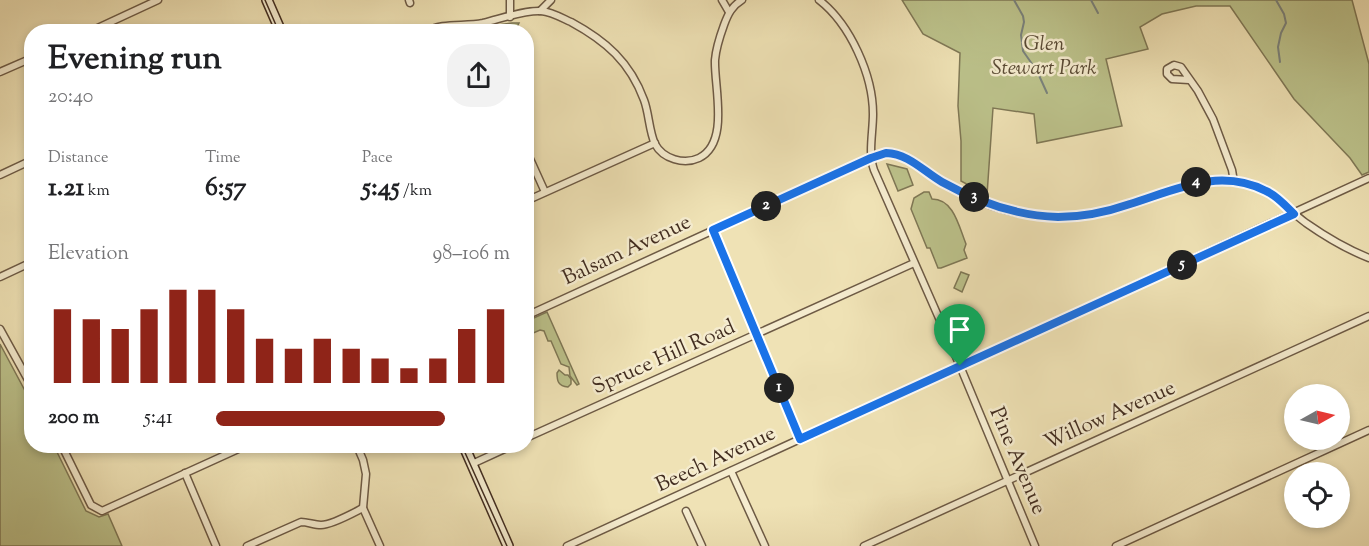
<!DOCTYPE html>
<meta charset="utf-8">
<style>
:root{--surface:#fff;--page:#f2f2f2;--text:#202124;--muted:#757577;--accent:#8f2418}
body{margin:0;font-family:"Sorts Mill Goudy",serif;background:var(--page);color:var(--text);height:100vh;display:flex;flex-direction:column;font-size:22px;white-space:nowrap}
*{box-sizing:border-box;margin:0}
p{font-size:20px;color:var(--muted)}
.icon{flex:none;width:33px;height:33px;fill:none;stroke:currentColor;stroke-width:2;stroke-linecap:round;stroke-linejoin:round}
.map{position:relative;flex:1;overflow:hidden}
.details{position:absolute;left:24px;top:24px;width:510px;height:429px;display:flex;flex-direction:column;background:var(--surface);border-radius:24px;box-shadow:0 3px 9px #0003}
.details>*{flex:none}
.needle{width:39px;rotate:82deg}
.buttons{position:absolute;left:1284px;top:384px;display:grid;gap:12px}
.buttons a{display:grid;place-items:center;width:66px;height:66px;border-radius:50%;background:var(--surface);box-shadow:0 3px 9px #0003;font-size:30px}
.pin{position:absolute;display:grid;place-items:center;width:51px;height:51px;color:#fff;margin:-62px -26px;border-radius:50% 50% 50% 0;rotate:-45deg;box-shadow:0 0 6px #0007}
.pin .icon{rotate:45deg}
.km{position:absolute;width:30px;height:30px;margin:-15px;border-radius:50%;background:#222;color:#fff;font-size:16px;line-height:30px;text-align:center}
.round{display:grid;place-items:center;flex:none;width:63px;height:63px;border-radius:24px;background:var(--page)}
.headline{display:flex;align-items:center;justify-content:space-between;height:102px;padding:0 24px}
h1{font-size:33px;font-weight:800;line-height:45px}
.metrics{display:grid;grid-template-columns:repeat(3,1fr);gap:9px;height:102px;padding:6px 24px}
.metrics div{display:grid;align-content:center}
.metrics b{font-size:26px;font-weight:800}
.metrics small{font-size:16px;font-weight:400}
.metrics p{font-size:16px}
.chart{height:168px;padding:12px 24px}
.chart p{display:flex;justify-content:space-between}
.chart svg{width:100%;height:108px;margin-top:6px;stroke:var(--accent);stroke-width:6}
ul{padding:0 24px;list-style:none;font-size:20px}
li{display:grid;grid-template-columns:96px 72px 1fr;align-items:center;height:45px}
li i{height:15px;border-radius:8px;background:var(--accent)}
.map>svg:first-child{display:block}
</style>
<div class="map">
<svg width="1369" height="546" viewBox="0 0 1369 546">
<rect width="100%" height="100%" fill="#efe2b5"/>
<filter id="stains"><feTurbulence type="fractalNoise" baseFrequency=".00333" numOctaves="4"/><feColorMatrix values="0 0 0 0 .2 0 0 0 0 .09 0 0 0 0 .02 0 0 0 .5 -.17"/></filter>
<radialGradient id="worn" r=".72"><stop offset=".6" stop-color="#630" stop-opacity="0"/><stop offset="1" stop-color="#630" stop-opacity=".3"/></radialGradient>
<g fill="#bcc28b" stroke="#7f7856" stroke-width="1.5">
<path d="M 902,0 L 1352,0 L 1369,64 L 1369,172 L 1362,175 L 1350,158 L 1294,99 L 1230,6 L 1196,6 L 1162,14 L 1140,27 L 1148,49 L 1106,59 L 1122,126 L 1037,143 L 1034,114 L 993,108 L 987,195 L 961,181 L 961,141 L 958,106 L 960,53 L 923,34 Z"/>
<path d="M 512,23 L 519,23 L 515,31 L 437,31 L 462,30 Z"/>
<path d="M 887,164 L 907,169 L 913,185 L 898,191 Z"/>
<path d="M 924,192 L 929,192 L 932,199 C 954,199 959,227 966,244 L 964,250 L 967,258 L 941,268 L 938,268 L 930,248 L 927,248 L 911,209 L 914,198 Z"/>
<path d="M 961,272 L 969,275 L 962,292 L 954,288 Z"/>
<path d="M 547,312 L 579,384 L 577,385 L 570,376 L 569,367 L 561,364 L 551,341 L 548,341 L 544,331 L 540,330 L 531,334 L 527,321 Z"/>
<path d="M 967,317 L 972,322 L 975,320 L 981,324 L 975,341 L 965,345 L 956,322 Z"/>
<path d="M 0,344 L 31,402 L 32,446 L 54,446 L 86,511 L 99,517 L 108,514 L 122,546 L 0,546 Z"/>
<path d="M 559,370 L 565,375 L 568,375 L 571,379 L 571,384 L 568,387 C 558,386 557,381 557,373 Z"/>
</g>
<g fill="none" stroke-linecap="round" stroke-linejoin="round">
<g stroke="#7a827c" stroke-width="2">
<path d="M 1014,0 L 1023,16 L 1024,22 L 1021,35 L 1023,51 L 1037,71 L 1047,93"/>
<path d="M 1091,0 L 1098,13"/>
<path d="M 1276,0 L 1284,14 L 1286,23 L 1281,33 L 1278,47 L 1280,62"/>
</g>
<g stroke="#6d5a45" stroke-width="9">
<g id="minor">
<path d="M 409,0 L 410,3"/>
<path d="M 722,0 L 729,12"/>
<path d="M 819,0 C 850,24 873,75 873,114 C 873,133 868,153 874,170 L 960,366 L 1035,546"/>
<path d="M 540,11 L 551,0"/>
<path d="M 510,17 L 510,0"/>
<path d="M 89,32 L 158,0"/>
<path d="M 425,32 C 443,22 464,27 483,23 C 500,19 524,10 541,11 C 552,12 562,18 571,22 C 606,41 630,62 644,100 C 649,113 649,131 655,144 C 663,159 684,165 699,158 C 730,143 714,87 715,60 C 716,48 720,36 724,25 C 728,14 732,6 742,0"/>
<path d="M 0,72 L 32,58"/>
<path d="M 1189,80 L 1172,79 L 1167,74 L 1167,69 L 1174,65 L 1181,67 L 1198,91 L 1213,119 L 1232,170 L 1234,182"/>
<path d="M 526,150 L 545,192"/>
<path d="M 0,175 L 32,160"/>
<path d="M 526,201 L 655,143"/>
<path d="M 713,230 L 800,439"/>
<path d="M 0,277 L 32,262"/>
<path d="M 526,316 L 871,158 C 878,155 885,152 893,154 C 912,156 925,171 940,180 C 959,192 984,205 1006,210 C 1036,217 1067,219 1096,214 C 1151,203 1192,170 1250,185 C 1273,191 1287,209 1306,223 C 1326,237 1346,249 1369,258"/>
<path d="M 0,329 L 32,387"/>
<path d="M 526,438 L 914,263"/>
<path d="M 62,446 L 91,505 L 102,511 L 245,446"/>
<path d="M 357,446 L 363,460 L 366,474 L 363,508 L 380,546"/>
<path d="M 472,464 L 511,446"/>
<path d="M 731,471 L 765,546"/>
<path d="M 185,473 L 216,546"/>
<path d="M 686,511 L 702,546"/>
<path d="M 247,546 L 301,522 C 308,522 314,525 321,525 C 332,525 353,513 363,508"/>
<path d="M 567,546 L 1369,178"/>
<path d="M 864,546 L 1369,316"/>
<path d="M 1116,546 L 1369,430"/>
</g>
</g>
<g stroke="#422d20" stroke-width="12">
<g id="secondary">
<path d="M 267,0 L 281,32"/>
<path d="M 464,446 L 508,546"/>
</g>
</g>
<use href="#minor" stroke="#f5eccf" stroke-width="6"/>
<use href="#secondary" stroke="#f5eccf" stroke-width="9"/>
<g stroke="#422d20" stroke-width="1.5">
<path d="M 265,0 L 279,32"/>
<path d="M 462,446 L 507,546"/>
</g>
</g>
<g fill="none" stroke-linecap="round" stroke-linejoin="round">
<g stroke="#fff" stroke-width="12">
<path id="route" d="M 886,153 C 909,154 923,171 942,182 C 978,202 1017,216 1058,217 C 1083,217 1107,212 1130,204 C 1175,190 1219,167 1266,191 C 1276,195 1286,206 1294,214 L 800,439 L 713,230 L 871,158 Z"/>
</g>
<use href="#route" stroke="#1a73e8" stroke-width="8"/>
</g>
<g text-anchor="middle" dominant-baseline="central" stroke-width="5" stroke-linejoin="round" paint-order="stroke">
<g font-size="21" font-style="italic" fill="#5a4b35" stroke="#f5eccf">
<text x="1044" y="45">Glen<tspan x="1044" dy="24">Stewart Park</tspan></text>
</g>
<g font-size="21" fill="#422d20" stroke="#f5eccf">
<text transform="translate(627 251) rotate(-25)">Balsam Avenue</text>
<text transform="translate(664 358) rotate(-24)">Spruce Hill Road</text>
<text transform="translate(1110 416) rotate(-24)">Willow Avenue</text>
<text transform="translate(716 460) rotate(-25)">Beech Avenue</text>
<text transform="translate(1017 461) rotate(67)">Pine Avenue</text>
</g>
</g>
<rect width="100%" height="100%" filter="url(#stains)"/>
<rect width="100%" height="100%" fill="url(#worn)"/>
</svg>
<div class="buttons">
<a><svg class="needle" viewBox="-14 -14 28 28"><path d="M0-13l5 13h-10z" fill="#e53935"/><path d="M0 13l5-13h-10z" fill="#757577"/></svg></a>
<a><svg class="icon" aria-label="locate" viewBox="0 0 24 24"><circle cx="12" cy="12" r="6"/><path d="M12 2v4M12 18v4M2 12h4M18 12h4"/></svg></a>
</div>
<div class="pin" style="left:960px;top:366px;background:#1e9e55"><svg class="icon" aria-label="arrive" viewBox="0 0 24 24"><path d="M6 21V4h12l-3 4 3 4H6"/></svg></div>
<b class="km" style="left:779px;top:388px">1</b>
<b class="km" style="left:766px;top:206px">2</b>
<b class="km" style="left:974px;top:197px">3</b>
<b class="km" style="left:1196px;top:182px">4</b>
<b class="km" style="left:1182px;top:265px">5</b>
<section class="details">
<div class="headline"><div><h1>Evening run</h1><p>20:40</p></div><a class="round"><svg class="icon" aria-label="share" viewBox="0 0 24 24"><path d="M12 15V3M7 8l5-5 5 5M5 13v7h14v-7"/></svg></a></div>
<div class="metrics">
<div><p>Distance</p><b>1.21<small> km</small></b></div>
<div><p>Time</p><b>6:57</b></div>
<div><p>Pace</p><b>5:45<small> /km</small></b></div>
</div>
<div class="chart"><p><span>Elevation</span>98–106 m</p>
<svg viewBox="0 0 160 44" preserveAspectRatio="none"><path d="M5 44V14M15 44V18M25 44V22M35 44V14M45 44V6M55 44V6M65 44V14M75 44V26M85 44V30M95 44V26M105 44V30M115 44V34M125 44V38M135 44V34M145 44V22M155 44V14"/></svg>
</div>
<ul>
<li><b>200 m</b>5:41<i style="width:78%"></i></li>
</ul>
</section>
</div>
